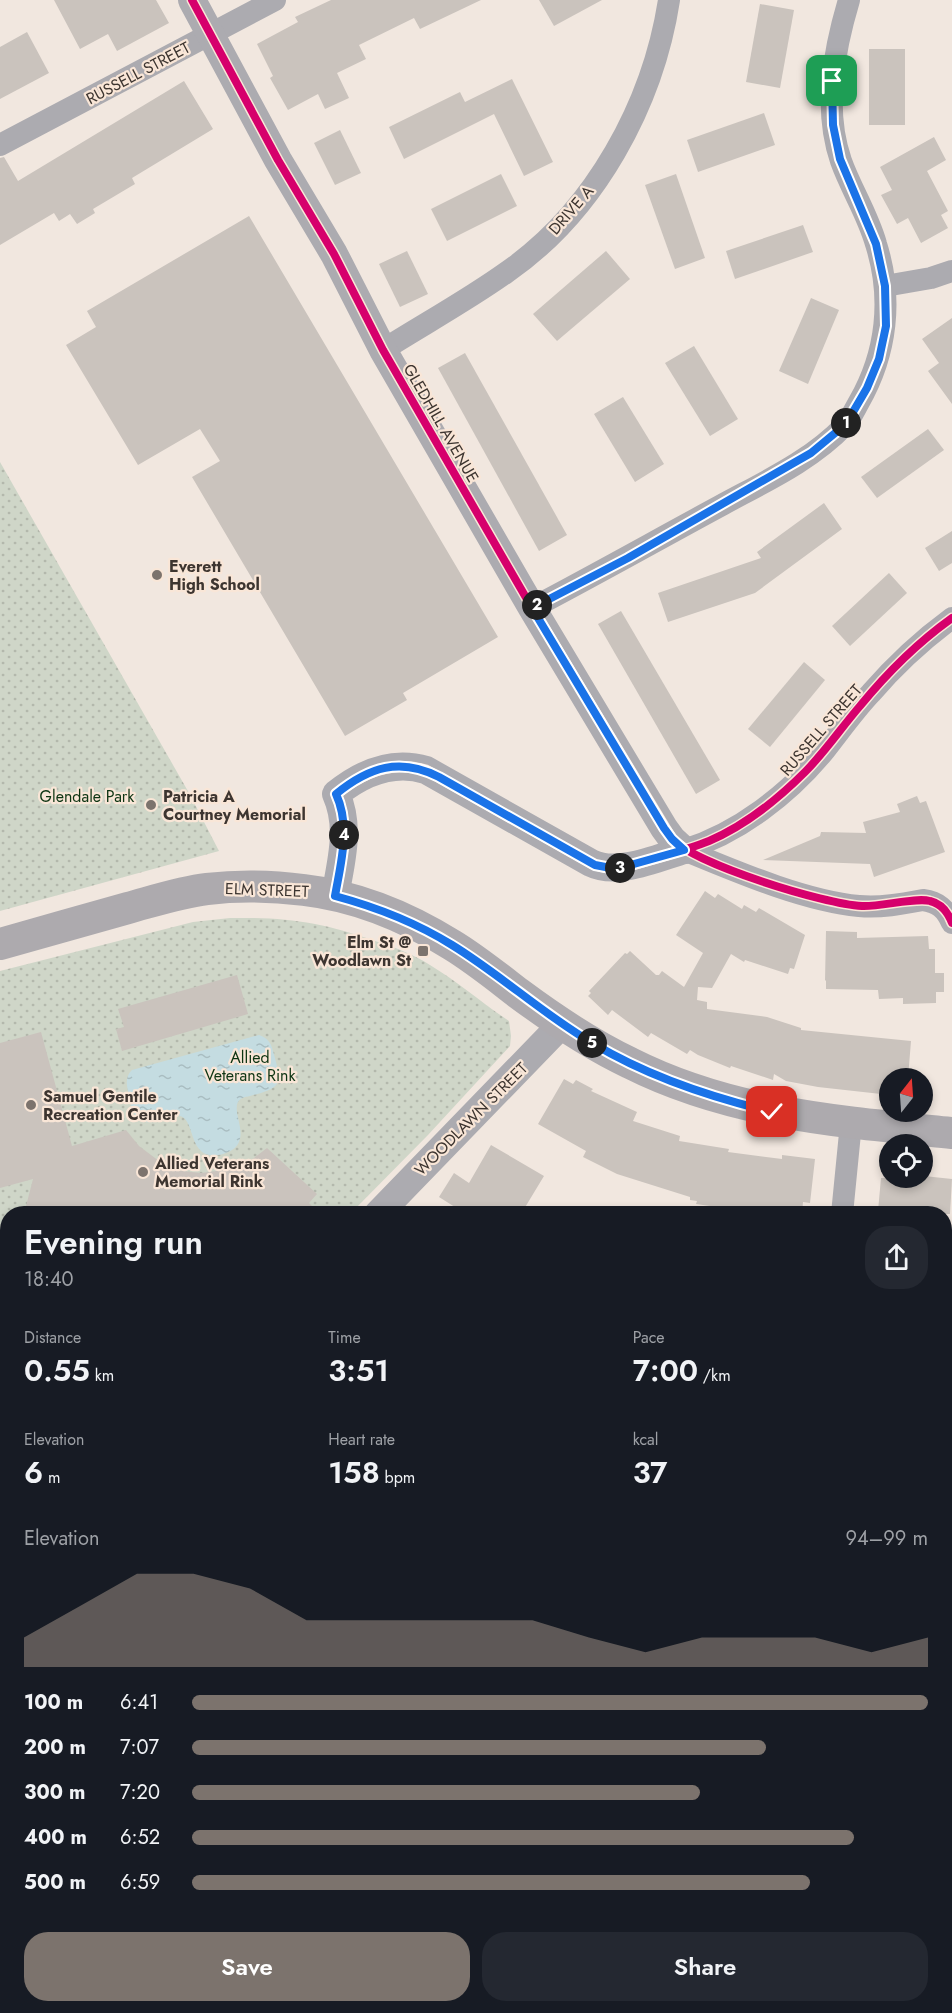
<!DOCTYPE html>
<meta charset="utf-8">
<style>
:root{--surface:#171b24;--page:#242831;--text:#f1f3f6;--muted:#9ea1a6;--accent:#7c736d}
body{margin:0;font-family:Jost,sans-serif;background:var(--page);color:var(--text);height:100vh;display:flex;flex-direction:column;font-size:22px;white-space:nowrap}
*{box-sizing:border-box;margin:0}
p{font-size:20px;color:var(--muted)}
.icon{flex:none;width:33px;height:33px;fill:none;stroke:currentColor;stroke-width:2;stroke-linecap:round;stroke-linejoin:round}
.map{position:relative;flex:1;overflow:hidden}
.details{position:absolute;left:0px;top:1206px;width:952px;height:807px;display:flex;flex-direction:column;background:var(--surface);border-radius:24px 24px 0 0;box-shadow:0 3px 9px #0003}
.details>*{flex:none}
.needle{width:39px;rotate:17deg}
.fabs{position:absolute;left:879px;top:1068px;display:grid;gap:12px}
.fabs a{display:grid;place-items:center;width:54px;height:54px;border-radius:50%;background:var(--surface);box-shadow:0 3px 9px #0003;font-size:30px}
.pin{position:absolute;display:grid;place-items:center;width:51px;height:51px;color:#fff;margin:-26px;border-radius:12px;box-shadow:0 3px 9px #0006}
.km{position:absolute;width:30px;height:30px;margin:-15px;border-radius:50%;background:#222;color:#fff;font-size:16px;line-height:30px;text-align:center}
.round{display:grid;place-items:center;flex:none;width:63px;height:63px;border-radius:24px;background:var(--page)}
.headline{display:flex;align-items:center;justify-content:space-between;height:102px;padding:0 24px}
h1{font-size:33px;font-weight:600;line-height:45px}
.metrics{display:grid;grid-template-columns:repeat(3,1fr);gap:9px;height:102px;padding:6px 24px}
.metrics div{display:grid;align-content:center}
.metrics b{font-size:30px;font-weight:600}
.metrics small{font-size:16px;font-weight:400}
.metrics p{font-size:16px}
.chart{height:168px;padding:12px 24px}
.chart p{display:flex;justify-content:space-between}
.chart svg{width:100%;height:108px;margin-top:6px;fill:var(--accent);opacity:.7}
.action{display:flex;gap:12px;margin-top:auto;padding:12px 24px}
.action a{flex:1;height:69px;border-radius:24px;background:var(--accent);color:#fff;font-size:24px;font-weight:600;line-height:69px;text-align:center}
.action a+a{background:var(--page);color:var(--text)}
ul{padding:0 24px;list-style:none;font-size:20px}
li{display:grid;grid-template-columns:96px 72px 1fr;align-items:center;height:45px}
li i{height:15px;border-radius:8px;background:var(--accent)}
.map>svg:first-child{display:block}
</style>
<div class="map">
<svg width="952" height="2013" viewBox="0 0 952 2013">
<defs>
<pattern id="park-dots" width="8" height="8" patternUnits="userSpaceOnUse" patternTransform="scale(1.5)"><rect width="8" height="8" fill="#cfd6c8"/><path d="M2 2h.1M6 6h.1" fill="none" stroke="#b3b8ac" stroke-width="1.8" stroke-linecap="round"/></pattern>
<pattern id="water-ripples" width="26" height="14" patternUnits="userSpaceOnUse" patternTransform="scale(1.5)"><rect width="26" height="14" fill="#c4dce1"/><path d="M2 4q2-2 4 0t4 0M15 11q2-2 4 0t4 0" fill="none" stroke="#a9bdc1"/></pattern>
</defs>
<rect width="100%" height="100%" fill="#f1e7df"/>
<g fill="url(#park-dots)">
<path d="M 0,462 L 189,793 L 219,851 L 0,911 Z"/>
<path d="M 230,918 C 286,917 322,922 375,941 C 394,947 413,954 430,965 C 458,982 482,1003 509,1021 L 511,1036 L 510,1046 L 428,1135 L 351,1213 L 8,1214 L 7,1314 L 0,1312 L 0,971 L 193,922 Z"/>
</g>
<path fill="url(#water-ripples)" d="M 259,1035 C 268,1038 271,1043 273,1051 C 282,1084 284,1087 250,1096 C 245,1097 240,1098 238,1102 C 231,1115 256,1144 223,1154 C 190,1163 195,1127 184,1118 C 171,1107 150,1133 137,1117 C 131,1111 130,1099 128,1091 C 126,1082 126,1076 132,1070 Z"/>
<g fill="#cac3bd">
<path d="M 54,0 L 156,0 L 169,23 L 117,51 L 108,34 L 80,49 Z"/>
<path d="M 331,0 L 481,0 L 420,29 L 414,18 L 359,45 L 366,59 L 337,73 L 349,98 L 325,109 L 318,94 L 288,110 L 270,78 L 273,76 L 257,44 L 298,22 L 295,17 Z"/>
<path d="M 539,0 L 602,0 L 554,26 Z"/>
<path d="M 760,4 L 794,10 L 780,88 L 746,82 Z"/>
<path d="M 27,32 L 49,73 L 0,99 L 0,47 Z"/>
<rect x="869" y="49" width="36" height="76"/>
<path d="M 512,79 L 553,162 L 524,176 L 494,114 L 404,159 L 389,127 L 460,92 L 465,102 Z"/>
<path d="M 184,81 L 213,129 L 132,178 L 135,184 L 93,209 L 95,213 L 77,224 L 70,214 L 59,221 L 54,213 L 0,245 L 0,158 L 4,157 L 18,181 Z"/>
<path d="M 764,113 L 775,145 L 698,172 L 687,140 Z"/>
<path d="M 340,130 L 361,173 L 335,185 L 314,143 Z"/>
<path d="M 934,137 L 946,160 L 927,171 L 948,211 L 941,215 L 948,228 L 921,243 L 908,218 L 897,224 L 881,195 L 892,190 L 880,167 Z"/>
<path d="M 501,174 L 517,206 L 447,241 L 431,209 Z"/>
<path d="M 676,174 L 705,258 L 675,269 L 645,185 Z"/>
<path d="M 249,216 L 498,637 L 403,693 L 407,700 L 345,736 L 192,477 L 220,461 L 200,429 L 138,465 L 66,345 L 96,327 L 87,311 Z"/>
<path d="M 803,225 L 813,252 L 735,279 L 726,251 Z"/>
<path d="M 407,251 L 428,294 L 400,307 L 379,264 Z"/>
<path d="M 606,251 L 630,279 L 557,341 L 533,314 Z"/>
<path d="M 811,298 L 839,310 L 808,384 L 779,371 Z"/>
<path d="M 952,318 L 952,404 L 928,371 L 939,363 L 922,339 Z"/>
<path d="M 694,346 L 738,419 L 710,436 L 665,363 Z"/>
<path d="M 465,353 L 567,535 L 539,551 L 438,368 Z"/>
<path d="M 623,397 L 664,464 L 635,482 L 594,414 Z"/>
<path d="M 928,429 L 944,450 L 877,498 L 861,477 Z"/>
<path d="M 824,503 L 842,529 L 755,593 L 668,622 L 658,593 L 761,558 L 757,552 Z"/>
<path d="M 952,531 L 952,563 L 939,571 L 925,548 Z"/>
<path d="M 889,573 L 907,593 L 850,646 L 832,626 Z"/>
<path d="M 621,611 L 720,780 L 696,794 L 598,624 Z"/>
<path d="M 804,662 L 825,680 L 770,747 L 748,729 Z"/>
<path d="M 917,796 L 920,803 L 926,801 L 945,852 L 874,877 L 870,864 L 763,860 L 820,836 L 821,832 L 866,833 L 863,822 L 900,812 L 897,804 Z"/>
<path d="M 705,891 L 715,898 L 718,894 L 742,909 L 744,905 L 756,912 L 759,908 L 805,935 L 794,969 L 790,968 L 788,974 L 745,960 L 744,962 L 731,954 L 712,988 L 698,987 L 697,1000 L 707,1002 L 707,1009 L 767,1017 L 801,1028 L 801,1030 L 911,1041 L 908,1078 L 890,1078 L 890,1095 L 818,1087 L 786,1081 L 774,1074 L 773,1080 L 731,1066 L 730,1068 L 698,1055 L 690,1050 L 687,1054 L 651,1033 L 648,1037 L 612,1010 L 608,1015 L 588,996 L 591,993 L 589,991 L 625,953 L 627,954 L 630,951 L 656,975 L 659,975 L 662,971 L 684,987 L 703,953 L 676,935 Z"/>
<path d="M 826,931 L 857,932 L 857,938 L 928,936 L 929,949 L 935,949 L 935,973 L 944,973 L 944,992 L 936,992 L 936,1003 L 903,1004 L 903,998 L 879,999 L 878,990 L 826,989 L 826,980 L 825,981 Z"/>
<path d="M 237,975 L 248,1014 L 122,1051 L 116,1029 L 124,1027 L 118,1009 Z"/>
<path d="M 41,1032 L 72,1146 L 126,1130 L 139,1146 L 159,1161 L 182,1171 L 201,1173 L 232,1169 L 250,1161 L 267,1148 L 317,1194 L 309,1203 L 320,1214 L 24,1214 L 33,1179 L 0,1188 L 0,1043 Z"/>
<path d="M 564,1079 L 573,1084 L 576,1080 L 593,1089 L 591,1091 L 637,1112 L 633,1121 L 680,1136 L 679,1141 L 729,1149 L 728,1152 L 782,1159 L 782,1155 L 815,1159 L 810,1203 L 803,1202 L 802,1214 L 723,1214 L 724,1208 L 696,1204 L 697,1201 L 690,1200 L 690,1197 L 617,1174 L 583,1157 L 586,1151 L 538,1124 Z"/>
<path d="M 491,1145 L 544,1176 L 521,1214 L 466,1214 L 439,1197 L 454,1173 L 469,1183 Z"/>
<path d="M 924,1176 L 952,1179 L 950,1214 L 892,1214 L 878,1211 L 881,1178 Z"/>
</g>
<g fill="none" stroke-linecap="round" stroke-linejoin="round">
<g stroke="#acabb0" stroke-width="22">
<path d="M 0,145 L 275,0"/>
<path d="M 885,286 L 931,278 L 952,271"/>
<path d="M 383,350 C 424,324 468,300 507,272 C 595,211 653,104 669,0"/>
<path d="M 532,608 C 595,575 657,540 720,506 C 762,483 811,461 845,425 C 851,418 855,409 859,402 C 887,353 893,298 876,244 C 868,215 851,189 841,161 C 823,109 834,50 849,0"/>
<path d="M 684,850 C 739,833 789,794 825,750 C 840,731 854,711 871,693 C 895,665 922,640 952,618"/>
<path d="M 684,850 C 735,871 804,901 859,906 C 880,908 902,904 923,900 C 938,902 946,909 952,923"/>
<path d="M 842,1214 L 851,1123"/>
<path d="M 0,1440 L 8,1442"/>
<path d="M 945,1677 L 952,1677"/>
<path d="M 0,1795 L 8,1795"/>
<path d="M 945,1895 L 952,1896"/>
<path d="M 503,2006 L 511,2013"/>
<path d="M 774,2013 L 781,2006"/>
</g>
<g stroke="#acabb0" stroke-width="28">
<path d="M 192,0 L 278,160 L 334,254 L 383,350 L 532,608 L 664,828 L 672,839 L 684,850"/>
<path d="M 335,896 C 341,862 351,827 336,794 C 362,773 393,760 426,770 L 591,863 C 617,876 657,858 684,850"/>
<path d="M 378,1214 L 562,1024"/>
<path d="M 0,1723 L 8,1691"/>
<path d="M 0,1902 L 8,1904"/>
<path d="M 117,2006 L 125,2013"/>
</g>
<path stroke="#adaaae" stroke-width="32" d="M 0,944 C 43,932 85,920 128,908 C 154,901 181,892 207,889 C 239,885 273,886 304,890 C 356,896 407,917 452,945 C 475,959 496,976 518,993 C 553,1019 590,1044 630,1063 C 731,1114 842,1122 952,1133"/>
<g stroke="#f9e6d7" stroke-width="11">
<g id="cycleway">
<path d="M 192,0 L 278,160 L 334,254 L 383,350 L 532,608 L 672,839 C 697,865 824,904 862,906 C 880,907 916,897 930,901 C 942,904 948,912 952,923"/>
<path d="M 335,896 C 341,862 351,827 336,794 C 362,773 393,760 426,770 L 591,863 C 613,874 635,864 657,858 C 674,853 692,848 709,841 C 744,826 778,799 805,772 C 825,752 841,728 860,706 C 887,673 917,643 952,618"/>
</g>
</g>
<use href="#cycleway" stroke="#d6006c" stroke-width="8"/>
</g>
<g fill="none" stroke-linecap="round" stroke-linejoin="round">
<g stroke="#fff" stroke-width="12">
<path id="route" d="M 772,1112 C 710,1097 649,1077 594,1044 C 544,1015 501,975 452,945 C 415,922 376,907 335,896 C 341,862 351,827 336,794 C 369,767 400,757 439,777 L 595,865 L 616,869 L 684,850 L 672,839 L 664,828 L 532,608 L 628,558 L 811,453 L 846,424 L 867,388 L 879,359 L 886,326 L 885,286 L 876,244 L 840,159 L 833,125 L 832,81"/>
</g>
<use href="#route" stroke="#1a73e8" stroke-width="8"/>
</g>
<g fill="#7c736d" stroke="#f9e6d7" stroke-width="2">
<circle cx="157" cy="575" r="6"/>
<circle cx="151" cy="805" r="6"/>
<rect x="417" y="945" width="12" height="12" rx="3"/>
<circle cx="31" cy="1105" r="6"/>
<circle cx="143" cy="1172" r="6"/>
</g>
<g text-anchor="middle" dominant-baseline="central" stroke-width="4.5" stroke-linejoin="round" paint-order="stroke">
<g font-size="16" fill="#3d3530" stroke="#f9e6d7">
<text transform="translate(138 73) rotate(-28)">RUSSELL STREET</text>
<text transform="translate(571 210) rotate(-49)">DRIVE A</text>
<text transform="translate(441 423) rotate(60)">GLEDHILL AVENUE</text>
<text transform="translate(821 730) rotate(-49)">RUSSELL STREET</text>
<text transform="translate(267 890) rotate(2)">ELM STREET</text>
<text transform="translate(471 1119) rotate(-45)">WOODLAWN STREET</text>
</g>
<g font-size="16" font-weight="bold" fill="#3d3530" stroke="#f9e6d7" text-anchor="start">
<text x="169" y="566">Everett<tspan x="169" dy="18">High School</tspan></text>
<text x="163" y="796">Patricia A<tspan x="163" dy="18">Courtney Memorial</tspan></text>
<text x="411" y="942" text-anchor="end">Elm St @<tspan x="411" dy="18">Woodlawn St</tspan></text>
<text x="43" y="1096">Samuel Gentile<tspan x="43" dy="18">Recreation Center</tspan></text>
<text x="155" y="1163">Allied Veterans<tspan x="155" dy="18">Memorial Rink</tspan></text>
</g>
<g font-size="16" fill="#0d3412" stroke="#f9e6d7">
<text x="87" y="796">Glendale Park</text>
<text x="250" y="1057">Allied<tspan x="250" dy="18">Veterans Rink</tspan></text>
</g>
</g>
</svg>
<div class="fabs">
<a><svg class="needle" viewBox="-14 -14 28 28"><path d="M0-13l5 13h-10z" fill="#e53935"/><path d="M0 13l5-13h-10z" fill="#9ea1a6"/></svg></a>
<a><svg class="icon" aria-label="locate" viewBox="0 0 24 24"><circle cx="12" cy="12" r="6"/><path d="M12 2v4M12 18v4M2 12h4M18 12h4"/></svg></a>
</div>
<div class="pin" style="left:832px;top:81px;background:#1e9e55"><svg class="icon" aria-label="arrive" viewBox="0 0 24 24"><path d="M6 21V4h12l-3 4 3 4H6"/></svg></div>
<div class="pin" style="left:772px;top:1112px;background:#d93025"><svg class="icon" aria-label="check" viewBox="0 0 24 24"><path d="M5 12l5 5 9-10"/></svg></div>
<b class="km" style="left:846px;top:423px">1</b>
<b class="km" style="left:537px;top:605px">2</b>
<b class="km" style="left:620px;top:868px">3</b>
<b class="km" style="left:344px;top:835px">4</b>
<b class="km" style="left:592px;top:1043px">5</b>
<section class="details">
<div class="headline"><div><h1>Evening run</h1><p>18:40</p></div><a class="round"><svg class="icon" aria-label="share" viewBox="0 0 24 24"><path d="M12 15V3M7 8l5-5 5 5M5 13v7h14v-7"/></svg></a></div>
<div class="metrics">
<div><p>Distance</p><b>0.55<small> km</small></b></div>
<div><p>Time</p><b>3:51</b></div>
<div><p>Pace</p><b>7:00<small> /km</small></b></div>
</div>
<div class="metrics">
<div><p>Elevation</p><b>6<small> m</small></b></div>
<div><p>Heart rate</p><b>158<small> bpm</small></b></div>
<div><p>kcal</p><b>37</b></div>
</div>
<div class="chart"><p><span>Elevation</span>94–99 m</p>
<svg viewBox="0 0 160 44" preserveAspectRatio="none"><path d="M0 44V32L10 19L20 6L30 6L40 12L50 25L60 25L70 25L80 25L90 25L100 32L110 38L120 32L130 32L140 32L150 38L160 32V44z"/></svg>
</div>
<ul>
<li><b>100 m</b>6:41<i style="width:100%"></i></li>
<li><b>200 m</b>7:07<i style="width:78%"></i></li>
<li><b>300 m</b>7:20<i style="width:69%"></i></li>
<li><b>400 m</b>6:52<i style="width:90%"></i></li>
<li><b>500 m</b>6:59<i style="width:84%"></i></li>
</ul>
<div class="action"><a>Save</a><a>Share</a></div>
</section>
</div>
